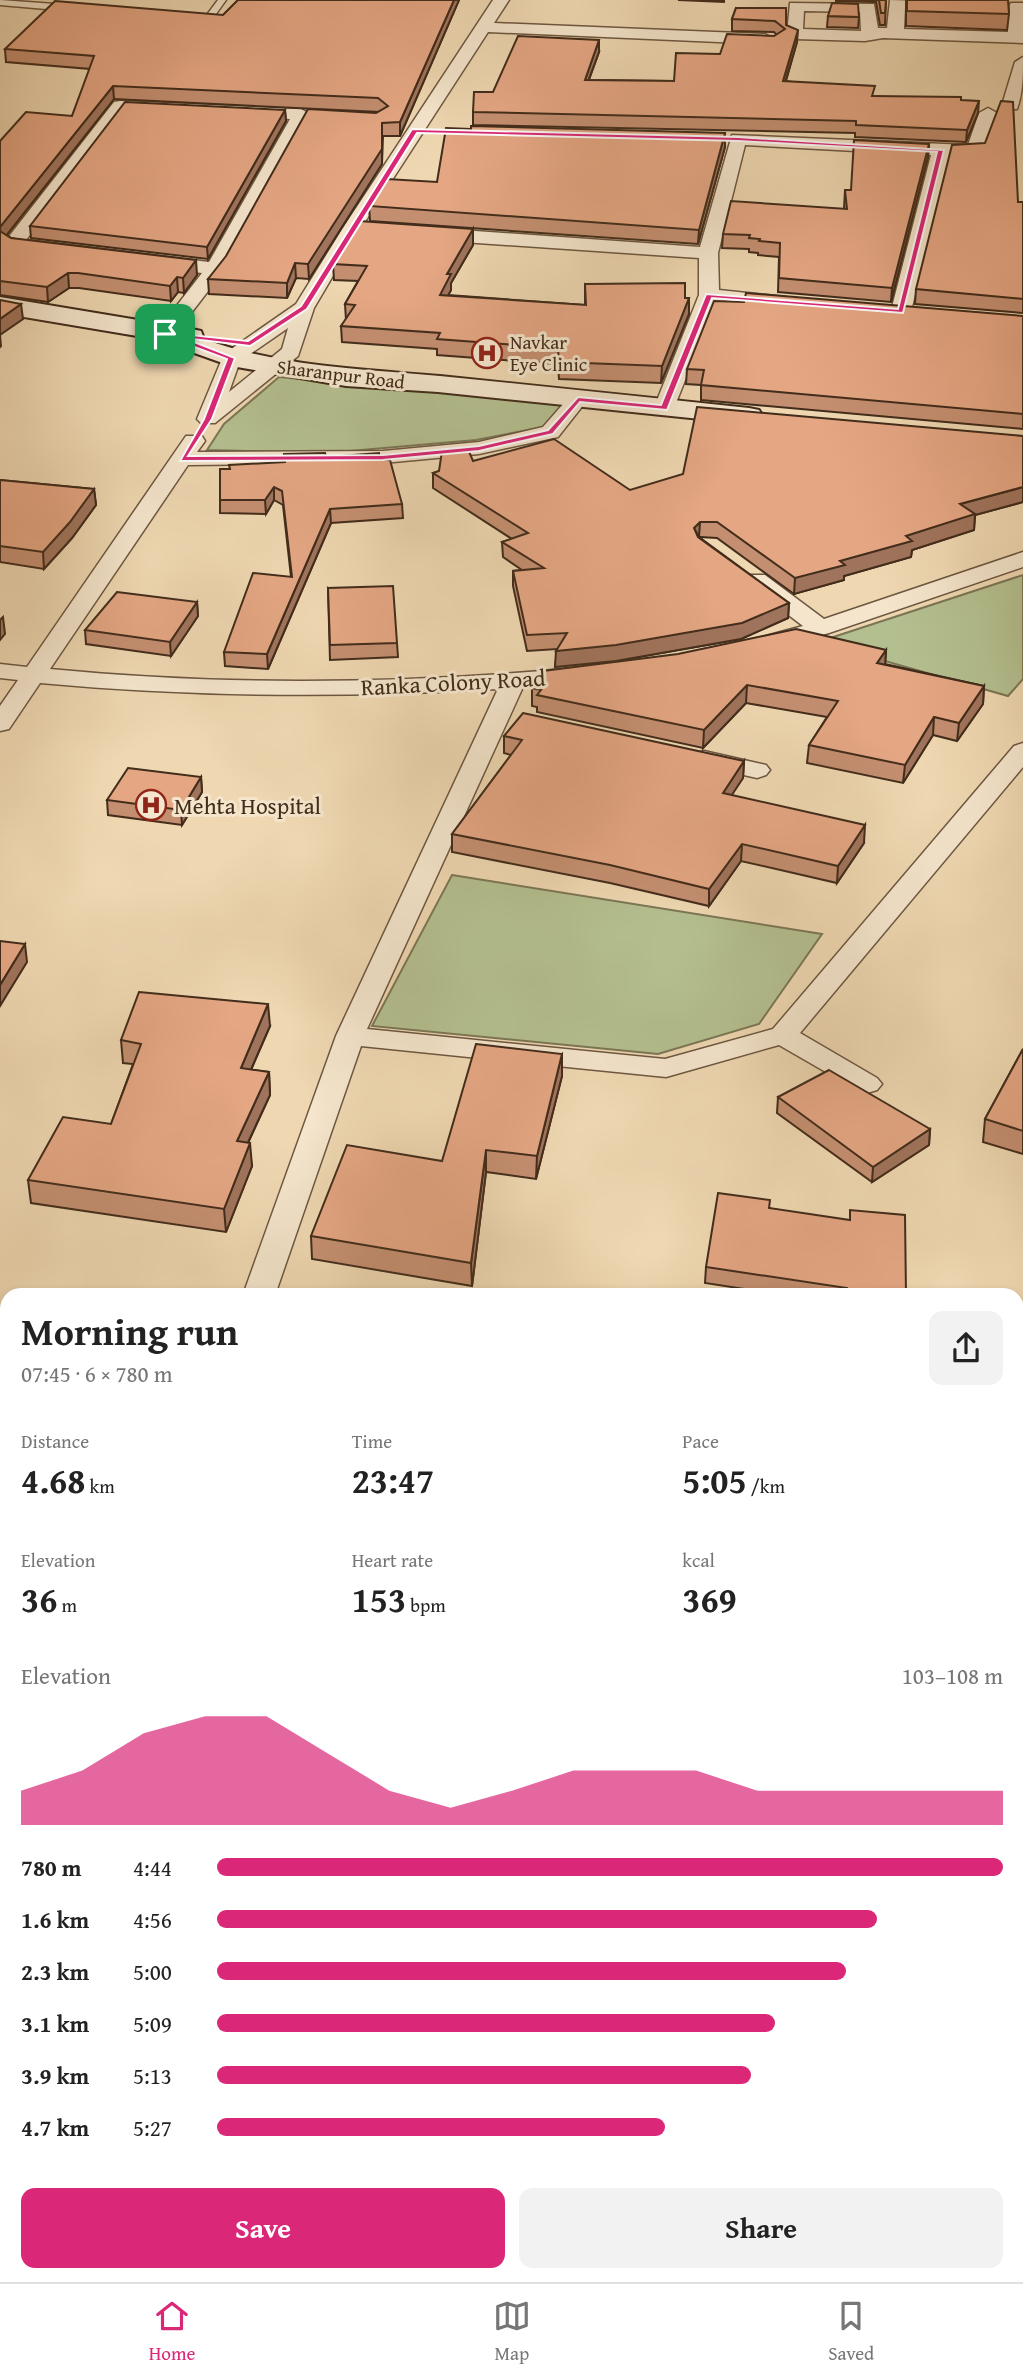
<!DOCTYPE html>
<meta charset="utf-8">
<style>
:root{--surface:#fff;--page:#f2f2f2;--text:#222;--muted:#767676;--line:#e0e0e0;--accent:#db2777}
body{margin:0;font-family:"Gentium Book Plus",serif;background:var(--page);color:var(--text);height:100vh;display:flex;flex-direction:column;font-size:26px;white-space:nowrap}
*{box-sizing:border-box;margin:0}
p{font-size:23px;color:var(--muted)}
.icon{flex:none;width:38px;height:38px;fill:none;stroke:currentColor;stroke-width:2;stroke-linecap:round;stroke-linejoin:round}
.map{position:relative;flex:1;overflow:hidden}
.panel{position:absolute;left:0px;top:1288px;width:1024px;height:994px;display:flex;flex-direction:column;background:var(--surface);border-radius:21px 21px 0 0;box-shadow:0 4px 10px #0003}
.panel>*{flex:none}
.pin{position:absolute;display:grid;place-items:center;width:60px;height:60px;color:#fff;margin:-30px;border-radius:14px;box-shadow:0 4px 10px #0006}
.round{display:grid;place-items:center;flex:none;width:74px;height:74px;border-radius:14px;background:var(--page)}
.headline{display:flex;align-items:center;justify-content:space-between;height:119px;padding:0 21px}
h1{font-size:38px;font-weight:700;line-height:52px}
.stats{display:grid;grid-template-columns:repeat(3,1fr);gap:10px;height:119px;padding:7px 21px}
.stats div{display:grid;align-content:center}
.stats b{font-size:35px;font-weight:700}
.stats small{font-size:19px;font-weight:400}
.stats p{font-size:19px}
.chart{height:196px;padding:14px 21px}
.chart p{display:flex;justify-content:space-between}
.chart svg{width:100%;height:126px;margin-top:7px;fill:var(--accent);opacity:.7}
.primary-button{display:flex;gap:14px;margin-top:auto;padding:14px 21px}
.primary-button a{flex:1;height:80px;border-radius:14px;background:var(--accent);color:#fff;font-size:28px;font-weight:700;line-height:80px;text-align:center}
.primary-button a+a{background:var(--page);color:var(--text)}
ul{padding:0 21px;list-style:none;font-size:23px}
li{display:grid;grid-template-columns:112px 84px 1fr;align-items:center;height:52px}
li i{height:18px;border-radius:9px;background:var(--accent)}
.tab-bar{display:flex;justify-content:space-around;align-items:center;height:98px;border-top:2px solid var(--line);background:var(--surface);font-size:19px;color:var(--muted)}
.tab-bar a{display:grid;justify-items:center;gap:4px}
.tab-bar .current{color:var(--accent)}
.map>svg:first-child{display:block}
</style>
<div class="map">
<svg width="1023" height="2282" viewBox="0 0 1023 2282">
<rect width="100%" height="100%" fill="#eed7b1"/>
<filter id="stains"><feTurbulence type="fractalNoise" baseFrequency=".00286" numOctaves="4"/><feColorMatrix values="0 0 0 0 .2 0 0 0 0 .09 0 0 0 0 .02 0 0 0 .5 -.17"/></filter>
<radialGradient id="worn" r=".72"><stop offset=".6" stop-color="#630" stop-opacity="0"/><stop offset="1" stop-color="#630" stop-opacity=".3"/></radialGradient>
<g fill="#b4bf8f" stroke="#7b7655" stroke-width="2">
<path d="M 279,377 L 563,404 L 544,427 L 476,440 L 327,453 L 207,450 L 224,424 Z"/>
<path d="M 1023,575 L 1023,679 L 1008,696 L 818,642 Z"/>
<path d="M 452,875 L 822,934 L 759,1024 L 658,1054 L 372,1026 Z"/>
</g>
<g fill="none" stroke-linecap="round" stroke-linejoin="round">
<g stroke="#6d5740" stroke-width="3">
<g id="lane">
<path d="M 0,0 L 69,5 L 73,8 L 69,11 L 0,5 Z"/>
<path d="M 218,0 L 226,0 L 211,21 L 193,20 L 193,16 L 206,16 Z"/>
</g>
</g>
<g stroke="#6d5740" stroke-width="3">
<g id="street">
<path d="M 493,0 L 509,0 L 494,23 L 765,34 L 773,39 L 765,44 L 488,32 L 361,228 L 314,308 L 298,356 L 215,423 L 201,423 L 197,419 L 224,354 L 296,304 L 343,228 ZM 288,328 L 282,349 L 229,392 L 240,361 Z"/>
<path d="M 890,0 L 953,2 L 945,7 L 905,7 L 904,29 L 1008,32 L 1009,6 L 1011,3 L 1023,3 L 1023,43 L 883,38 L 865,41 L 795,39 L 787,34 L 790,3 L 874,4 L 878,28 L 887,28 ZM 804,11 L 860,12 L 861,31 L 803,29 Z"/>
<path d="M 1023,57 C 1023,74 1023,93 1017,109 L 1005,109 L 1002,105 L 1015,62 Z"/>
<path d="M 120,101 L 301,109 L 310,114 L 225,269 L 172,338 L 158,338 L 155,334 L 202,273 L 13,250 L 3,244 L 114,102 ZM 125,111 L 290,119 L 209,262 L 26,240 Z"/>
<path d="M 988,108 L 997,113 L 981,155 L 949,156 L 911,311 L 908,315 L 894,315 L 891,311 L 931,155 L 745,145 L 718,253 L 719,290 L 785,297 L 792,299 L 795,303 L 792,307 L 785,309 L 716,302 L 674,408 L 671,412 L 657,412 L 654,408 L 699,295 L 699,258 L 433,240 L 424,234 L 433,228 L 700,247 L 732,135 L 968,145 L 979,113 Z"/>
<path d="M 578,393 L 585,395 L 588,399 L 558,437 L 479,454 L 383,463 L 188,465 L 50,669 C 224,686 402,684 576,668 L 585,670 L 588,675 L 585,680 L 523,687 L 367,1029 L 665,1059 L 773,1029 L 1014,746 L 1023,743 L 1023,767 L 800,1033 L 877,1078 L 882,1084 L 877,1090 L 867,1093 L 857,1090 L 779,1045 L 666,1077 L 361,1046 L 275,1295 L 243,1295 L 336,1036 L 498,689 C 346,698 192,697 40,683 L 9,729 L 0,731 L 0,706 L 18,680 L 0,678 L 0,664 L 27,667 L 186,436 L 202,436 L 205,441 L 197,452 L 383,451 L 479,442 L 543,427 L 571,395 Z"/>
<path d="M 1023,552 L 1023,567 L 829,633 L 770,649 L 762,647 L 758,642 L 762,637 L 803,626 L 749,585 L 745,580 L 749,575 L 765,575 L 824,619 Z"/>
<path d="M 704,751 L 766,765 L 770,770 L 766,775 L 757,778 L 695,764 L 691,759 L 695,754 Z"/>
<path d="M 0,2170 L 7,2171 L 7,2207 L 0,2206 Z"/>
<rect x="716" y="2275" width="44" height="7"/>
</g>
</g>
<g stroke="#422c1b" stroke-width="4">
<g id="secondary">
<path d="M 0,297 L 192,329 L 201,331 L 204,339 C 280,367 360,369 440,376 C 543,386 646,397 749,408 L 759,410 L 763,416 L 759,422 L 749,424 L 438,392 L 346,386 L 231,366 L 155,339 L 0,313 Z"/>
<path d="M 0,1713 L 7,1715 L 7,1751 L 0,1749 Z"/>
<rect x="1017" y="2001" width="6" height="44"/>
</g>
</g>
<use href="#lane" fill="#f4e5cc" fill-rule="evenodd"/>
<use href="#street" fill="#f4e5cc" fill-rule="evenodd"/>
<use href="#secondary" fill="#f4e5cc" fill-rule="evenodd"/>
</g>
<g fill="#c48f71" stroke="#422c1b" stroke-width="2">
<path d="M 238,0 L 459,0 L 400,136 L 383,136 L 382,164 L 309,279 L 296,278 L 287,298 L 209,294 L 208,279 L 378,112 L 114,99 L 7,235 L 11,238 L 197,275 L 184,293 L 178,292 L 171,301 L 79,288 L 69,288 L 48,302 L 0,295 L 0,141 L 72,116 L 90,69 L 6,62 L 5,49 L 223,15 Z"/>
<path d="M 678,0 L 724,0 L 724,2 Z"/>
<path d="M 836,0 L 886,0 L 885,25 L 880,25 L 876,2 L 836,1 Z"/>
<path d="M 906,0 L 1008,0 L 1009,14 L 1007,30 L 906,26 Z"/>
<path d="M 736,8 L 786,25 L 797,42 L 786,81 L 874,96 L 961,100 L 978,113 L 966,142 L 855,137 L 855,133 L 473,125 L 473,112 L 493,92 L 599,52 L 589,80 L 674,81 L 720,54 L 777,35 L 774,32 L 732,31 L 732,19 Z"/>
<path d="M 828,16 L 859,17 L 858,28 L 827,27 Z"/>
<path d="M 285,110 L 286,121 L 208,259 L 31,238 L 30,226 Z"/>
<path d="M 929,144 L 928,157 L 891,302 L 778,292 L 779,257 L 758,255 L 758,253 L 749,252 L 749,249 L 722,248 L 723,234 L 844,209 L 845,190 L 851,190 Z"/>
<path d="M 725,147 L 698,244 L 370,221 L 369,206 L 437,182 Z"/>
<path d="M 1018,202 L 1023,202 L 1023,313 L 915,304 L 916,289 Z"/>
<path d="M 473,229 L 473,245 L 451,283 L 451,290 L 448,295 L 585,305 L 585,284 L 685,298 L 689,314 L 661,383 L 559,379 L 558,364 L 437,355 L 437,349 L 342,342 L 341,326 L 346,320 L 345,304 L 358,281 L 334,280 L 333,264 Z"/>
<path d="M 1023,316 L 1023,429 L 701,400 L 701,385 L 686,384 L 687,369 Z"/>
<path d="M 284,454 L 379,460 L 402,504 L 403,518 L 331,523 L 268,669 L 225,666 L 224,652 L 291,577 L 283,505 L 274,500 L 266,514 L 220,513 L 220,500 L 230,469 L 284,462 Z"/>
<path d="M 473,461 L 630,490 L 1023,502 L 975,515 L 974,530 L 912,550 L 911,557 L 844,576 L 844,580 L 794,594 L 717,538 L 699,537 L 789,603 L 788,618 L 741,639 L 616,661 L 555,667 L 557,649 L 527,651 L 513,586 L 513,571 L 522,570 L 503,557 L 502,542 L 512,539 L 433,488 L 433,473 Z"/>
<path d="M 0,480 L 94,489 L 96,505 L 72,538 L 44,569 L 0,562 Z"/>
<path d="M 328,588 L 397,643 L 398,657 L 330,660 Z"/>
<path d="M 197,602 L 198,616 L 171,656 L 86,644 L 85,630 Z"/>
<path d="M 886,650 L 885,664 L 984,686 L 983,704 L 957,741 L 933,735 L 903,783 L 807,763 L 809,745 L 827,717 L 746,703 L 703,748 L 537,712 L 537,707 L 532,706 L 532,688 Z"/>
<path d="M 504,736 L 744,761 L 743,778 L 731,795 L 864,843 L 837,883 L 741,861 L 709,906 L 610,883 L 452,852 L 452,834 L 511,755 L 504,753 Z"/>
<path d="M 201,777 L 202,792 L 182,825 L 108,815 L 107,800 Z"/>
<path d="M 270,1026 L 251,1070 L 269,1072 L 270,1095 L 248,1143 L 252,1166 L 226,1232 L 31,1203 L 28,1180 L 111,1124 L 133,1064 L 123,1063 L 121,1040 Z"/>
<path d="M 1023,1049 L 1023,1154 L 983,1142 L 985,1119 Z"/>
<path d="M 562,1054 L 562,1076 L 536,1179 L 486,1172 L 472,1286 L 312,1259 L 311,1236 L 442,1161 Z"/>
<path d="M 778,1097 L 930,1129 L 929,1145 L 872,1182 L 777,1113 Z"/>
<path d="M 770,1208 L 906,1295 L 783,1295 L 705,1283 L 706,1267 Z"/>
<path d="M 7,1339 L 7,1636 L 0,1635 L 0,1357 Z"/>
<path d="M 929,2275 L 1017,2275 L 1023,2282 L 929,2282 Z"/>
</g>
<g fill="#a0745c" stroke="#422c1b" stroke-width="2">
<path d="M 454,0 L 459,0 L 400,136 L 400,122 Z"/>
<path d="M 798,30 L 797,42 L 782,93 L 783,81 Z"/>
<path d="M 599,40 L 599,52 L 584,92 L 585,80 Z"/>
<path d="M 113,86 L 114,99 L 1,242 L 0,227 Z"/>
<path d="M 979,101 L 978,113 L 966,142 L 967,130 Z"/>
<path d="M 285,110 L 286,121 L 208,259 L 207,247 Z"/>
<path d="M 382,123 L 382,164 L 309,279 L 308,264 Z"/>
<path d="M 725,133 L 725,147 L 698,244 L 699,230 Z"/>
<path d="M 929,144 L 928,157 L 891,302 L 892,288 Z"/>
<path d="M 473,229 L 473,245 L 451,283 L 451,290 L 440,311 L 440,295 L 447,274 Z"/>
<path d="M 196,260 L 197,275 L 184,293 L 183,278 Z"/>
<path d="M 295,263 L 296,278 L 287,298 L 287,283 Z"/>
<path d="M 68,273 L 69,288 L 48,302 L 47,287 Z"/>
<path d="M 177,277 L 178,292 L 171,301 L 170,286 Z"/>
<path d="M 689,298 L 689,314 L 661,383 L 662,366 Z"/>
<path d="M 21,304 L 23,319 L 0,335 L 1,346 L 0,347 L 0,319 Z"/>
<path d="M 274,487 L 274,500 L 266,514 L 265,500 Z"/>
<path d="M 1023,487 L 1023,502 L 975,515 L 974,530 L 912,550 L 911,557 L 844,576 L 844,580 L 794,594 L 795,578 L 840,561 L 960,504 Z"/>
<path d="M 94,489 L 96,505 L 72,538 L 44,569 L 43,552 Z"/>
<path d="M 330,509 L 331,523 L 268,669 L 267,654 Z"/>
<path d="M 700,522 L 699,537 L 694,528 Z"/>
<path d="M 197,602 L 198,616 L 171,656 L 170,642 Z"/>
<path d="M 789,603 L 788,618 L 741,639 L 616,661 L 555,667 L 556,651 Z"/>
<path d="M 3,617 L 5,634 L 0,640 L 0,620 Z"/>
<path d="M 886,650 L 885,667 L 877,663 Z"/>
<path d="M 747,685 L 746,703 L 703,748 L 704,730 Z"/>
<path d="M 984,686 L 983,704 L 957,741 L 959,723 Z"/>
<path d="M 934,717 L 933,735 L 903,783 L 905,765 Z"/>
<path d="M 744,761 L 743,778 L 722,810 L 723,793 Z"/>
<path d="M 201,777 L 202,792 L 182,825 L 181,810 Z"/>
<path d="M 865,825 L 864,843 L 837,883 L 838,866 Z"/>
<path d="M 742,844 L 741,861 L 709,906 L 709,889 Z"/>
<path d="M 25,944 L 27,962 L 0,1006 L 0,985 Z"/>
<path d="M 268,1004 L 270,1026 L 242,1090 L 241,1068 Z"/>
<path d="M 562,1054 L 562,1076 L 536,1179 L 537,1156 Z"/>
<path d="M 269,1072 L 270,1095 L 238,1164 L 237,1141 Z"/>
<path d="M 930,1129 L 929,1145 L 872,1182 L 873,1167 Z"/>
<path d="M 250,1143 L 252,1166 L 226,1232 L 224,1209 Z"/>
<path d="M 486,1150 L 486,1172 L 472,1286 L 471,1263 Z"/>
</g>
<g fill="#e4a683" stroke="#422c1b" stroke-width="2">
<path d="M 238,0 L 454,0 L 400,122 L 382,123 L 382,149 L 308,264 L 295,263 L 287,283 L 208,279 L 226,256 L 308,109 L 376,113 L 388,106 L 378,98 L 113,86 L 0,227 L 0,141 L 26,112 L 72,116 L 94,56 L 5,49 L 55,1 L 223,15 Z"/>
<path d="M 879,0 L 886,0 L 885,13 L 881,13 Z"/>
<path d="M 907,0 L 1008,0 L 1009,14 L 907,11 Z"/>
<path d="M 832,3 L 858,4 L 859,17 L 828,16 Z"/>
<path d="M 736,8 L 786,8 L 786,25 L 798,30 L 783,81 L 875,86 L 872,96 L 961,97 L 961,100 L 979,101 L 967,130 L 856,125 L 856,121 L 473,112 L 474,92 L 493,92 L 518,36 L 599,40 L 585,80 L 674,81 L 676,53 L 720,54 L 727,34 L 774,36 L 785,29 L 775,21 L 732,19 Z"/>
<path d="M 1001,101 L 1013,102 L 1018,202 L 1023,202 L 1023,299 L 916,289 L 952,145 L 985,143 Z"/>
<path d="M 125,102 L 285,110 L 207,247 L 30,226 Z"/>
<path d="M 471,126 L 725,133 L 699,230 L 369,206 L 387,179 L 437,182 L 446,128 L 471,129 Z"/>
<path d="M 854,140 L 929,144 L 892,288 L 779,278 L 780,243 L 759,241 L 760,239 L 749,238 L 750,235 L 723,234 L 731,201 L 847,209 L 845,190 L 851,190 Z"/>
<path d="M 359,221 L 473,229 L 447,274 L 451,274 L 440,295 L 586,305 L 585,284 L 685,283 L 685,298 L 689,298 L 662,366 L 559,362 L 558,348 L 437,339 L 440,333 L 341,326 L 355,305 L 345,304 L 367,266 L 333,264 Z"/>
<path d="M 0,231 L 11,238 L 196,260 L 183,278 L 177,277 L 170,286 L 78,273 L 68,273 L 47,287 L 0,281 Z"/>
<path d="M 746,293 L 1023,316 L 1023,414 L 701,385 L 704,370 L 687,369 L 714,301 L 744,302 Z"/>
<path d="M 0,300 L 21,304 L 0,319 Z"/>
<path d="M 697,407 L 1023,436 L 1023,487 L 960,504 L 975,514 L 906,536 L 912,541 L 840,561 L 845,565 L 795,578 L 717,522 L 700,522 L 694,528 L 698,537 L 789,603 L 742,623 L 616,645 L 556,651 L 567,633 L 527,635 L 513,571 L 544,568 L 502,542 L 528,533 L 433,473 L 439,471 L 442,451 L 468,449 L 473,461 L 554,439 L 630,490 L 683,474 Z"/>
<path d="M 325,453 L 326,457 L 379,453 L 379,460 L 390,460 L 402,504 L 330,509 L 267,654 L 224,652 L 253,573 L 292,577 L 282,491 L 274,487 L 265,500 L 220,500 L 220,469 L 230,469 L 229,465 L 285,462 L 284,454 Z"/>
<path d="M 0,480 L 94,489 L 70,522 L 43,552 L 0,546 Z"/>
<path d="M 393,586 L 397,643 L 330,645 L 328,588 Z"/>
<path d="M 117,592 L 197,602 L 170,642 L 85,630 Z"/>
<path d="M 796,629 L 886,650 L 877,663 L 984,686 L 959,723 L 934,717 L 905,765 L 809,745 L 838,701 L 747,685 L 704,730 L 537,695 L 541,690 L 532,688 L 543,671 L 678,654 Z"/>
<path d="M 523,713 L 744,761 L 723,793 L 865,825 L 838,866 L 742,844 L 709,889 L 610,865 L 452,834 L 522,740 L 504,736 Z"/>
<path d="M 128,768 L 201,777 L 181,810 L 107,800 Z"/>
<path d="M 0,941 L 25,944 L 0,985 Z"/>
<path d="M 139,992 L 268,1004 L 241,1068 L 269,1072 L 237,1141 L 250,1143 L 224,1209 L 28,1180 L 63,1117 L 111,1124 L 141,1044 L 121,1040 Z"/>
<path d="M 476,1044 L 562,1054 L 537,1156 L 486,1150 L 471,1263 L 311,1236 L 347,1145 L 442,1161 Z"/>
<path d="M 1023,1049 L 1023,1131 L 985,1119 Z"/>
<path d="M 829,1070 L 930,1129 L 873,1167 L 778,1097 Z"/>
<path d="M 718,1193 L 770,1200 L 769,1208 L 850,1220 L 850,1210 L 905,1215 L 906,1295 L 846,1295 L 847,1288 L 706,1267 Z"/>
<path d="M 7,1339 L 7,1614 L 0,1613 L 0,1357 Z"/>
<path d="M 1017,2226 L 1023,2226 L 1023,2282 L 936,2282 L 935,2275 L 1017,2275 Z"/>
</g>
<path fill="#db2777" stroke="#fff" stroke-width="2" fill-rule="evenodd" d="M 412,129 L 738,137 L 944,150 L 903,313 L 712,298 L 667,410 L 580,402 L 553,434 L 479,451 L 383,460 L 180,461 L 204,419 L 227,359 L 162,335 L 162,332 L 248,341 L 301,306 ZM 417,133 L 738,141 L 937,152 L 898,309 L 706,294 L 661,405 L 578,397 L 548,430 L 479,446 L 383,455 L 188,456 L 212,419 L 235,358 L 184,338 L 250,346 L 307,309 Z"/>
<defs>
<g id="hospital-ring" transform="scale(1.575)"><circle r="9.5" fill="#f4e5cc" stroke="#8f2418" stroke-width="1.5"/><path d="M-5-5h3v3.5h4V-5h3V5h-3V1.5h-4V5h-3Z" fill="#8f2418"/></g>
</defs>
<g fill-rule="evenodd">
<use href="#hospital-ring" x="487" y="353"/>
<use href="#hospital-ring" x="151" y="805"/>
</g>
<g text-anchor="middle" dominant-baseline="central" stroke-width="6" stroke-linejoin="round" paint-order="stroke">
<g font-size="19" fill="#422c1b" stroke="#f4e5cc" text-anchor="start">
<text x="510" y="342">Navkar<tspan x="510" dy="22">Eye Clinic</tspan></text>
</g>
<g font-size="19" fill="#422c1b" stroke="#f4e5cc">
<text transform="translate(341 374) rotate(7)">Sharanpur Road</text>
</g>
<g font-size="23" fill="#422c1b" stroke="#f4e5cc">
<text transform="translate(453 682) rotate(-3)">Ranka Colony Road</text>
</g>
<g font-size="23" fill="#422c1b" stroke="#f4e5cc" text-anchor="start">
<text x="174" y="805">Mehta Hospital</text>
</g>
</g>
<rect width="100%" height="100%" filter="url(#stains)"/>
<rect width="100%" height="100%" fill="url(#worn)"/>
</svg>
<div class="pin" style="left:165px;top:334px;background:#1e9e55"><svg class="icon" aria-label="arrive" viewBox="0 0 24 24"><path d="M6 21V4h12l-3 4 3 4H6"/></svg></div>
<section class="panel">
<div class="headline"><div><h1>Morning run</h1><p>07:45 · 6 × 780 m</p></div><a class="round"><svg class="icon" aria-label="share" viewBox="0 0 24 24"><path d="M12 15V3M7 8l5-5 5 5M5 13v7h14v-7"/></svg></a></div>
<div class="stats">
<div><p>Distance</p><b>4.68<small> km</small></b></div>
<div><p>Time</p><b>23:47</b></div>
<div><p>Pace</p><b>5:05<small> /km</small></b></div>
</div>
<div class="stats">
<div><p>Elevation</p><b>36<small> m</small></b></div>
<div><p>Heart rate</p><b>153<small> bpm</small></b></div>
<div><p>kcal</p><b>369</b></div>
</div>
<div class="chart"><p><span>Elevation</span>103–108 m</p>
<svg viewBox="0 0 160 44" preserveAspectRatio="none"><path d="M0 44V32L10 25L20 12L30 6L40 6L50 19L60 32L70 38L80 32L90 25L100 25L110 25L120 32L130 32L140 32L150 32L160 32V44z"/></svg>
</div>
<ul>
<li><b>780 m</b>4:44<i style="width:100%"></i></li>
<li><b>1.6 km</b>4:56<i style="width:84%"></i></li>
<li><b>2.3 km</b>5:00<i style="width:80%"></i></li>
<li><b>3.1 km</b>5:09<i style="width:71%"></i></li>
<li><b>3.9 km</b>5:13<i style="width:68%"></i></li>
<li><b>4.7 km</b>5:27<i style="width:57%"></i></li>
</ul>
<div class="primary-button"><a>Save</a><a>Share</a></div>
</section>
</div>
<nav class="tab-bar">
<a class="current"><svg class="icon" aria-label="home" viewBox="0 0 24 24"><path d="M3 11l9-7 9 7M6 9v11h12V9"/></svg>Home</a>
<a><svg class="icon" aria-label="map" viewBox="0 0 24 24"><path d="M3 6l6-2 6 2 6-2v14l-6 2-6-2-6 2zM9 4v14M15 6v14"/></svg>Map</a>
<a><svg class="icon" aria-label="saved" viewBox="0 0 24 24"><path d="M7 4h10v16l-5-4-5 4z"/></svg>Saved</a>
</nav>
